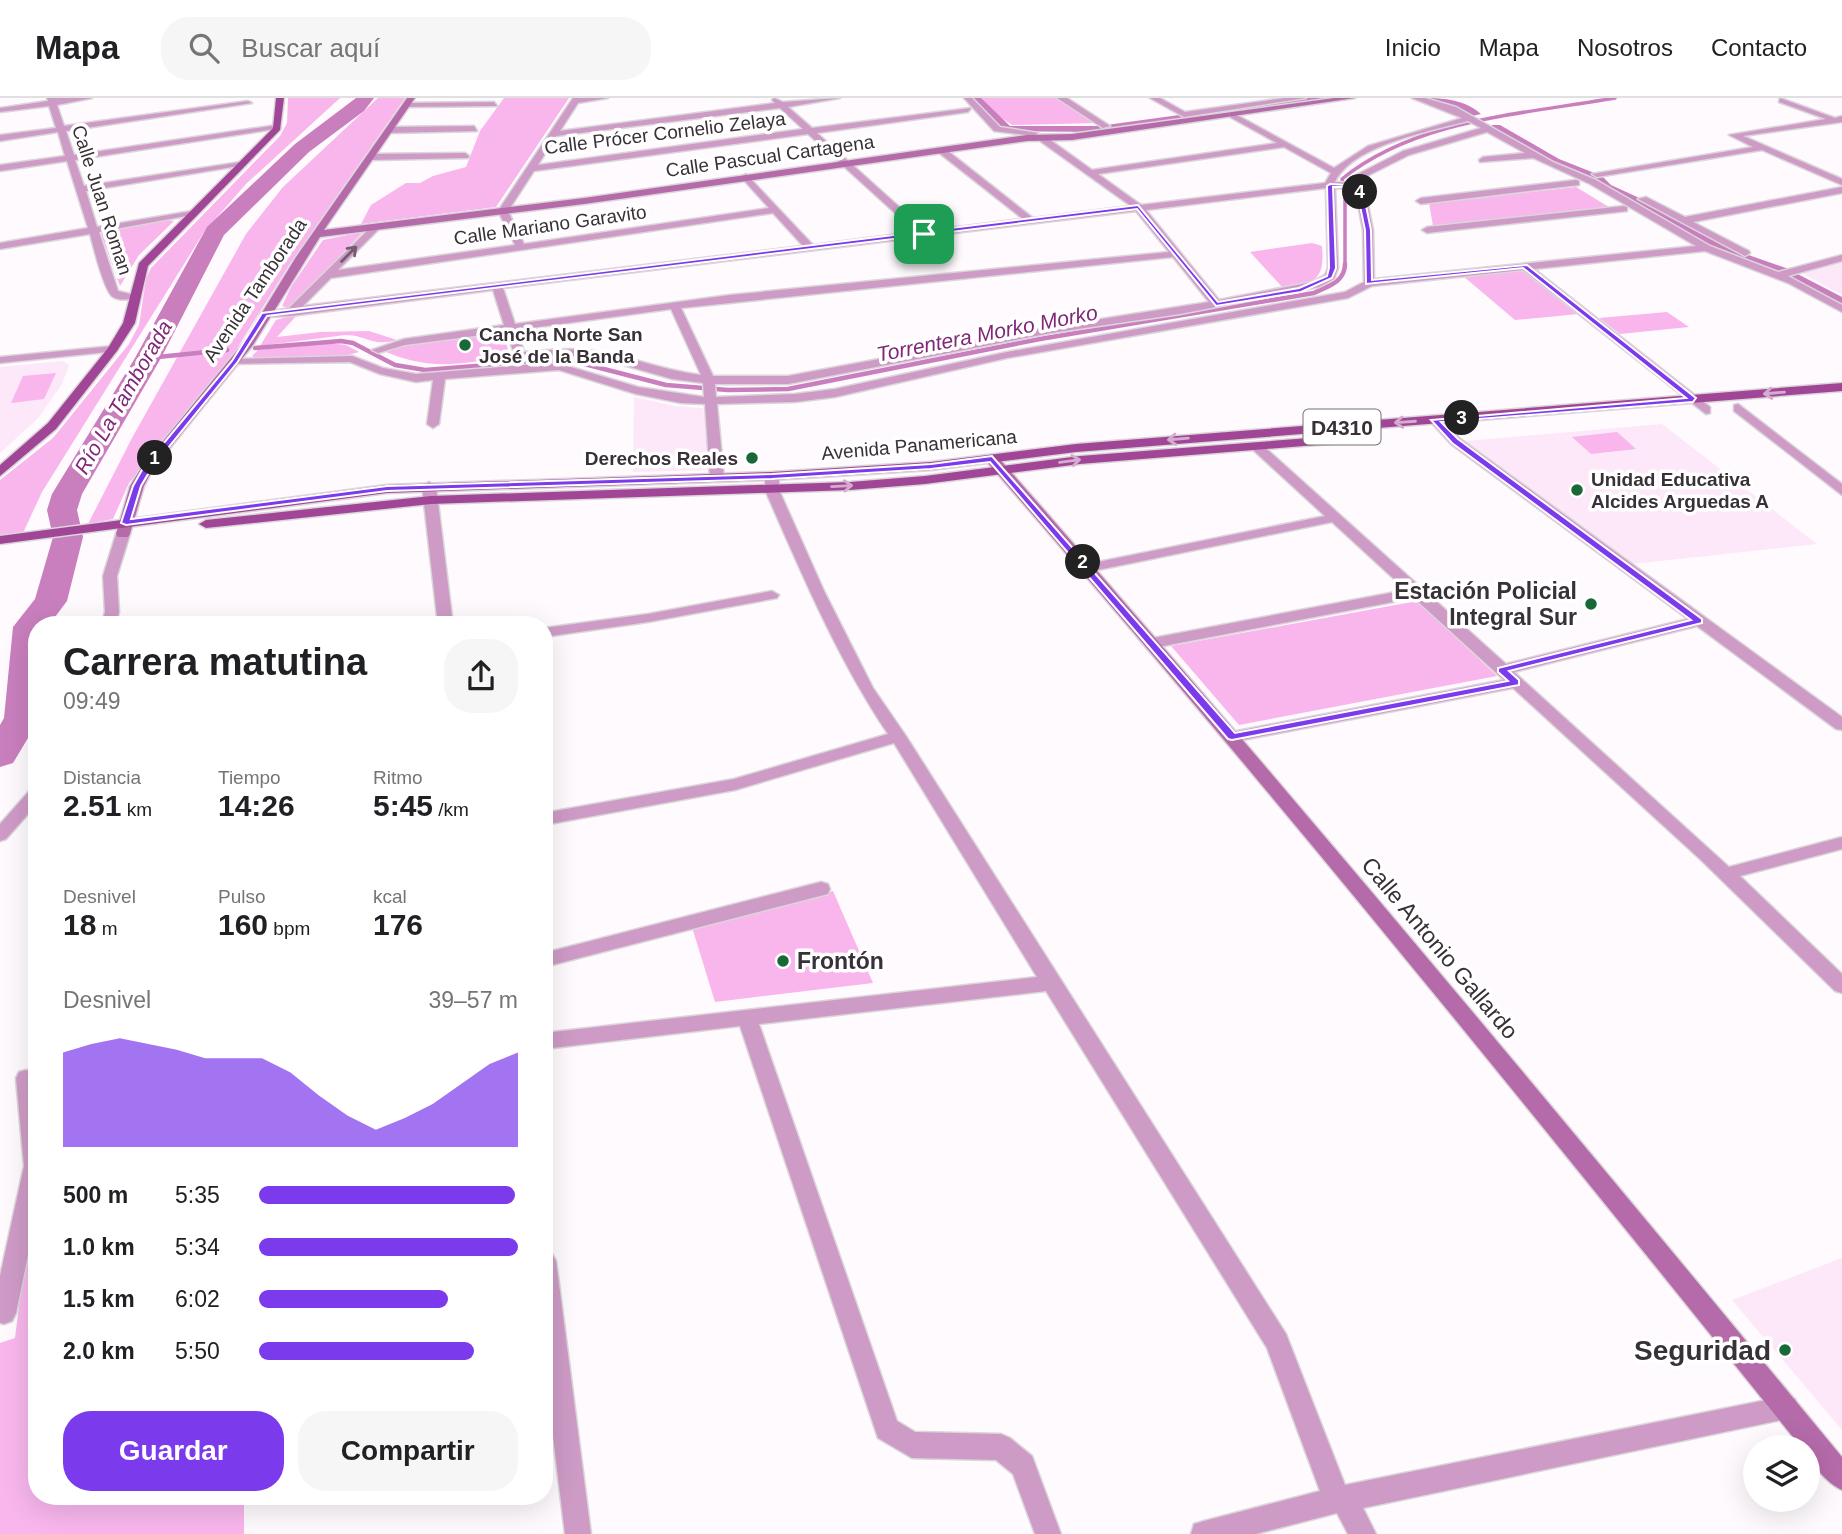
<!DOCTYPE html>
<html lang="es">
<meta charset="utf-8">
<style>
:root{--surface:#fff;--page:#f6f6f6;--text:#202124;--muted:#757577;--line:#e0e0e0;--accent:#7c3aed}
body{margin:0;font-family:Arial,sans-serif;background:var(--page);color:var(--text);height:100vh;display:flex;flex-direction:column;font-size:26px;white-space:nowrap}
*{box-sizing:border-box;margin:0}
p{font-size:23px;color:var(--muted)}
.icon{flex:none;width:38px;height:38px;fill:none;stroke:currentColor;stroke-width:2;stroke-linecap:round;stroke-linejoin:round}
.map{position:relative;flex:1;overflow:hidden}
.panel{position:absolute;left:28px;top:518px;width:525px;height:889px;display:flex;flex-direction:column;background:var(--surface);border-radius:28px;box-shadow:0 7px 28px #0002}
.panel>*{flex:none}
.tools{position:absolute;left:1743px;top:1337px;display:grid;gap:14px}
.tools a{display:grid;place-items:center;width:77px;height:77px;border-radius:50%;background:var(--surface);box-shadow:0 7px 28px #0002;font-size:35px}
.pin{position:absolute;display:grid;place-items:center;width:60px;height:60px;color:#fff;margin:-30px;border-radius:14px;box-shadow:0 4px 10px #0006}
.km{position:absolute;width:35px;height:35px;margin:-18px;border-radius:50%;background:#222;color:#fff;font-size:19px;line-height:35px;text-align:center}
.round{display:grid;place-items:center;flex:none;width:74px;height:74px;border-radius:28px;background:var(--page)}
.head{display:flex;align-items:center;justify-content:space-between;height:119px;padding:0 35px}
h1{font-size:38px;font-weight:600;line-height:52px}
.metrics{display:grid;grid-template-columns:repeat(3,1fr);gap:10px;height:119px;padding:7px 35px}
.metrics div{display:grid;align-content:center}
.metrics b{font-size:30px;font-weight:600}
.metrics small{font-size:19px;font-weight:400}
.metrics p{font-size:19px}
.chart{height:196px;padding:14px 35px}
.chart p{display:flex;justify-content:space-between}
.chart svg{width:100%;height:126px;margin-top:7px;fill:var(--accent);opacity:.7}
.primary-button{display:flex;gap:14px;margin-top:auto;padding:14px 35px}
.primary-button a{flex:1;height:80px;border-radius:28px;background:var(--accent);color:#fff;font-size:28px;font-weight:600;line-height:80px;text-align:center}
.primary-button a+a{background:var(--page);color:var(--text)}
ul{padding:0 35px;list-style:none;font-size:23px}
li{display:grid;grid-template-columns:112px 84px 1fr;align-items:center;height:52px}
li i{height:18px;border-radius:9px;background:var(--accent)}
header{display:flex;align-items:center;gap:42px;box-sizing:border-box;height:98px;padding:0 35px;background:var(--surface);border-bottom:2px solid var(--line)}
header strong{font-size:33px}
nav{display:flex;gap:38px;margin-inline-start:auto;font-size:24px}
.search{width:490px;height:63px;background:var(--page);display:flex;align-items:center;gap:18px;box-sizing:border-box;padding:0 24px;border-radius:28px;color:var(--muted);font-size:26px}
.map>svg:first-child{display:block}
</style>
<header>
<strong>Mapa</strong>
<div class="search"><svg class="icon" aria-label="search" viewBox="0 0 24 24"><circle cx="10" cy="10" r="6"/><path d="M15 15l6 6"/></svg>Buscar aquí</div>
<nav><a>Inicio</a><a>Mapa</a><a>Nosotros</a><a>Contacto</a></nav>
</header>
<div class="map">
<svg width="1842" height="1436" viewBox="0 0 1842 1436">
<rect width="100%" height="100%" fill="#fefafd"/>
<g fill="#fce8f8">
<path d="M 1842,164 L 1842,197 L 1802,175 Z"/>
<path d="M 63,263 L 69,267 L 62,286 L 38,320 L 0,355 L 0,269 Z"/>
<path d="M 634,299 L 675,308 L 703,310 L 713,372 L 633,374 Z"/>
<path d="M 1662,326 L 1817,446 L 1632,466 L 1466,343 Z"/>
<path d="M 1842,1160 L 1842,1332 L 1732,1202 Z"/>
</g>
<g fill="#f8b6ed">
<path d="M 288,0 L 340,0 L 246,86 L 204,134 L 42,394 L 23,435 L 0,438 L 0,382 L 53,340 L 129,246 L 139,227 L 146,181 L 151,170 L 280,38 L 287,25 Z"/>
<path d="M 378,0 L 405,0 L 291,164 L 233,257 L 129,385 L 113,421 L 88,426 L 132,340 L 246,136 L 283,89 Z"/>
<path d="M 504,0 L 569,0 L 496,109 L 361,126 L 371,107 L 406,85 L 420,85 L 433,78 L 466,69 L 480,33 Z"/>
<path d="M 979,0 L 1057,0 L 1098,25 L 1012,27 L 979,5 Z"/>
<path d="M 1576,89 L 1609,109 L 1433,128 L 1429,105 Z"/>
<path d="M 169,122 L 174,123 L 139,157 L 120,188 L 101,136 L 108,132 Z"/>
<path d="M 363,134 L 290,210 L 282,208 L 291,189 L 323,142 Z"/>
<path d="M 1312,145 L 1322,148 C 1325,182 1315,185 1284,191 L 1250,154 Z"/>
<path d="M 1524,173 L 1579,216 L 1515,222 L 1463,178 Z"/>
<path d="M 1667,214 L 1689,229 L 1620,236 L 1599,220 Z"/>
<path d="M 298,216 L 277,239 L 320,234 L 369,233 L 397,242 C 371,249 367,237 345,237 L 260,248 L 276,222 Z"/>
<path d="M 503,232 L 510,259 C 460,265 432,274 384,253 L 410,246 Z"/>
<path d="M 328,245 L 346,247 L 359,254 L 345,258 L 257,261 L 252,258 L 258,252 Z"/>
<path d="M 56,275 L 44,301 L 11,305 L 23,278 Z"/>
<path d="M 1617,334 L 1636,351 L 1591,356 L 1572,339 Z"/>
<path d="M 1417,503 L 1497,578 L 1239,627 L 1171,548 Z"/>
<path d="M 833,793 L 873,885 L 715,904 L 691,826 Z"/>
<path d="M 37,1063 L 37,1398 L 244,1398 L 244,1436 L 0,1436 L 0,1245 L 15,1240 Z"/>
</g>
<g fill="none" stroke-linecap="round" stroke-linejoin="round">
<path stroke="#c97fbe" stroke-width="3.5" d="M 1345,168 L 1345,94 L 1342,81 C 1416,21 1524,16 1615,0"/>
<g stroke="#c97fbe" stroke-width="4.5">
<path d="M 255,250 L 341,243 L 353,245 L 395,267 L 425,272 L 565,261 L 666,287 L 728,292 L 788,291 L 1040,241 L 1314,195 C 1328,188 1345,184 1345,166"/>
<path d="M 148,260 L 227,252"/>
</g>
<g fill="#c97fbe" fill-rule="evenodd">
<path d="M 971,0 L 981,0 L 1010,28 L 1099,28 L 1304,0 L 1332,0 L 1327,3 L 1099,34 L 1004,33 C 998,30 972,6 971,0 Z"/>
<path d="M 1424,0 C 1445,0 1465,2 1481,16 L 1472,18 L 1455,9 Z"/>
<path d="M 1492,27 L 1500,27 L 1559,61 L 1602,78 L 1611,87 L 1648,104 L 1702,136 L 1734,152 L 1786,170 L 1842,199 L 1842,208 L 1776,176 L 1724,158 L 1692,142 L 1640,110 L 1603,93 L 1594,84 L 1551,65 L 1492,31 Z"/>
</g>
<path fill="#c97fbe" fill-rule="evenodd" d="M 356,0 L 374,0 L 364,13 L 309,54 L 224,137 L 161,260 L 82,396 L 77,412 L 83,439 L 67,503 L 49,527 L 37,527 L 37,625 L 13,665 L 0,669 L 0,627 L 4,620 L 13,529 L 35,501 L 53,439 L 47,412 L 52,396 L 135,260 L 207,129 L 295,46 Z"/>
<g stroke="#dad6d9" stroke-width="3">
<g id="street">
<path d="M 47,0 L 92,0 L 57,7 L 64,28 L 248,3 L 252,5 L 66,33 L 74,57 L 277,27 L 281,30 L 75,62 L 84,88 L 241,64 L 245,67 L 86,93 L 97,129 L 192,113 L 197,116 L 99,134 L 118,193 L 139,198 C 134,202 119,203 113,199 C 104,194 93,147 90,136 L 0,151 L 0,145 L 88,130 L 67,63 L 0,73 L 0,67 L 65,58 L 58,34 L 0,43 L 0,37 L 56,30 L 49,8 L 0,14 L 0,10 L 48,3 Z"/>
<path d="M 573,0 L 608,0 L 578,5 L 560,33 L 775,5 L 772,2 L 774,0 L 783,4 L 840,0 L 788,9 L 812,30 L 971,10 L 968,14 L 817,35 L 926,133 L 1023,121 L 938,54 L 938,50 L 944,50 L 1033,120 L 1131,108 L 1040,43 L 1040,39 L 1046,39 L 1092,72 L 1277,45 L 1230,19 L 1233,15 L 1334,70 L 1368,48 L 1462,20 L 1412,0 L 1425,0 L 1456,9 L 1553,64 L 1596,82 L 1710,148 L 1778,174 L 1842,157 L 1842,163 L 1788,178 L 1842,207 L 1842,214 L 1788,185 L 1705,153 L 1534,171 L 1710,309 L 1710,315 L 1706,316 L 1523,172 L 1372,188 L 1348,200 L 1007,260 L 835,299 L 795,304 L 717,306 L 724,380 L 717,384 L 710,380 L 705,306 L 681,305 L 636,296 L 559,272 L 445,281 L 439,326 L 433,330 L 427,326 L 433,282 L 416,284 L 380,276 L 350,264 L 231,266 L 231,262 L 235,261 L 352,258 L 383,270 L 416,276 L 548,265 L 564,267 L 638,289 L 704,299 L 703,285 L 672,281 L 599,260 L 565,257 L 516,260 L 506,234 L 405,247 L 378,255 L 372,252 L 404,241 L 504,227 L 493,192 L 290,218 L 265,219 L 260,216 L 289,210 L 370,130 L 378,132 L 338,172 L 515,147 L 498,113 ZM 780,10 L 803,31 L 538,67 L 556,38 ZM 1468,23 L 1481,30 L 1403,53 L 1358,76 L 1355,85 L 1335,84 C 1352,47 1431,33 1468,23 ZM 1487,34 L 1525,55 L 1483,59 L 1479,62 L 1480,64 L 1533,60 L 1590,86 L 1696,148 L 1374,181 L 1373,132 L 1364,88 L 1365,79 L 1409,57 ZM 808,36 L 916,134 L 813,147 L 746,76 L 741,79 L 769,110 L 524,146 L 508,113 L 534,73 ZM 1284,49 L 1331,75 L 1325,85 L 1141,107 L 1098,76 ZM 1326,90 L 1328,170 L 1325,177 L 1312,184 L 1219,202 L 1146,112 ZM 1335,90 L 1355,91 L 1363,132 L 1364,184 L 1345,194 L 1007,254 L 835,291 L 795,296 L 716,299 L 715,286 L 788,286 L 1051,235 L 1180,216 L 1319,189 L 1334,181 L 1338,170 ZM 1136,113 L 1169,154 L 730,197 L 515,226 L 503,190 ZM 773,115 L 803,148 L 303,208 L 331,180 ZM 1173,159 L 1209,204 L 1051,229 L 788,278 L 713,278 L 681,210 ZM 671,211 L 701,277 C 666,273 635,260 600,254 C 575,249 550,252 524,254 L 517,232 Z"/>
<path d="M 964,0 L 972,0 L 1000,29 L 1038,35 L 1034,38 L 994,33 Z"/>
<path d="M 1057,0 L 1067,0 L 1110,28 L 1103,30 Z"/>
<path d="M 1150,0 L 1160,0 L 1185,14 L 1285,0 L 1306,0 L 1184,19 Z"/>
<path d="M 1780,0 L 1835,20 L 1842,18 L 1842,24 L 1743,38 L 1842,81 L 1842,87 L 1762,52 L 1597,79 L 1592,76 L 1753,49 L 1729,37 L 1826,21 L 1779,4 Z"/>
<path d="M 494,4 L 497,8 L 407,9 L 403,7 L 407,5 Z"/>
<path d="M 474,28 L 477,33 L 390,35 L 386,32 L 390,29 Z"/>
<path d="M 465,55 L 469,58 L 468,60 L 371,62 L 367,59 L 371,56 Z"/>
<path d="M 1576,82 L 1579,83 L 1579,87 L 1421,106 L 1416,103 L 1421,100 Z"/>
<path d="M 1842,89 L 1842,95 L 1693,124 L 1749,153 L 1750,155 L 1745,158 L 1638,101 L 1646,99 L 1685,119 Z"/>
<path d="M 1624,108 L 1627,109 L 1627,113 L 1427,135 L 1422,132 L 1427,129 Z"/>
<path d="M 113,248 L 117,249 L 117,253 L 0,265 L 0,259 Z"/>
<path d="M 1738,306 L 1842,386 L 1842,397 L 1734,313 L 1734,307 Z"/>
<path d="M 1435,318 L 1439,319 L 1459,340 L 1842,619 L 1842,632 L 1836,631 L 1697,528 L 1514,574 L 1729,769 L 1842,739 L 1842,751 L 1740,778 L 1842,876 L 1842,895 L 1835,893 L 1701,762 L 1513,590 L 1232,644 L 1226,643 L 1224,639 L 1232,634 L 1504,582 L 1414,500 L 1153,550 L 1145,545 L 1153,540 L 1406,492 L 1332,424 L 1088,474 L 1081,470 L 1088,466 L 1325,418 L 1252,351 L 1252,345 L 1260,345 L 1506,566 L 1688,521 L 1451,346 L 1429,322 Z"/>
<path d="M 772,374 L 779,378 L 779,392 L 824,493 L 873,590 L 906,638 L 1286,1236 L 1345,1387 L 1786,1298 L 1795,1301 L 1799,1310 L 1795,1319 L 1363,1410 L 1376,1436 L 1348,1436 L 1337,1415 L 1256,1436 L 1191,1436 L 1194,1426 L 1204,1423 L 1320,1393 L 1267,1250 L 1046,893 L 759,926 L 897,1323 L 915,1334 L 1001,1336 L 1010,1340 L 1032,1358 L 1061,1436 L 1035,1436 L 1013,1376 L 996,1362 L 912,1360 L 878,1340 L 740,928 L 544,951 L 544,935 L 1037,879 L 894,645 L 735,692 L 544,727 L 544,715 L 734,681 L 888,636 C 837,560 802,476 765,392 L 765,378 Z"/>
<path d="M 429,384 L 436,388 L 453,527 L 438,527 L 422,388 Z"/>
<path d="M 123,432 L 130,436 L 117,478 L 119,514 L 116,527 L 101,527 L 105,514 L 103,478 L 116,436 Z"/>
<path d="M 772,493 L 779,497 L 777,500 L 648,524 L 544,539 L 544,530 L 648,516 Z"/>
<path d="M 37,689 L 37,706 L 6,741 L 0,743 L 0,726 L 31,691 Z"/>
<path d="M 821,784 L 828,786 L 830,791 L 828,796 L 544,869 L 544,855 Z"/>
<path d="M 26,972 L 33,974 L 37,983 L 37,1114 L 16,1215 L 12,1223 L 4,1226 L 0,1225 L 0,1178 L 24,1068 L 16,980 L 19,974 Z"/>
<path d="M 544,1153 L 552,1156 L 556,1163 L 591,1436 L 565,1436 L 544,1264 Z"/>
</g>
</g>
<g stroke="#dad6d9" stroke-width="3">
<g id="secondary">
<path d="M 407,0 L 415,0 L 324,132 L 584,100 L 1027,37 L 1072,36 L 1334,0 L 1355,0 L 1072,42 L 1027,43 L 584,106 L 320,139 L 253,247 L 153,371 L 144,388 L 130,436 L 128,439 L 118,439 L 116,436 L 130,388 L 141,370 L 244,244 L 296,159 Z"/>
<path d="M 992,357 L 997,358 C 1285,686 1564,1022 1842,1359 L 1842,1392 C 1828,1386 1808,1365 1808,1349 L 1801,1349 C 1534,1017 1267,686 987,364 L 986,361 Z"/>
</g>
</g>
<g stroke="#dad6d9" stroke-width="3">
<g id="primary">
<path d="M 276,0 L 284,0 L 280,32 L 148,168 L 135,225 L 117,253 L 56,331 L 0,378 L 0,367 L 48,325 L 108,250 L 123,225 L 139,165 L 273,30 Z"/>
<path d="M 1842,285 L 1842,293 L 1076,354 L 931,372 L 772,382 L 387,395 L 0,446 L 0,438 L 387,387 L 772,374 L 931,364 L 1076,346 Z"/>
<path d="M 1361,336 L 1367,340 L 1365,343 L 1080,366 L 925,386 L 850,392 L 431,406 L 206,430 L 199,426 L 206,422 L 431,398 L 850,384 L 925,378 L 1080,358 Z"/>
</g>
</g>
<use href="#street" fill="#ce9bc6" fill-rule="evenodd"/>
<use href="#secondary" fill="#b56baa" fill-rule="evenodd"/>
<use href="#primary" fill="#a14696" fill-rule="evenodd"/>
</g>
<defs><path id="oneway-shaft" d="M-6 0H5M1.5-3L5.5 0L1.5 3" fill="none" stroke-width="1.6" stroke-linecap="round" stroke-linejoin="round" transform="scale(1.75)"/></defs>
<use stroke="#745b70" href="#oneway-shaft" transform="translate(349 156) rotate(-45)"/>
<g stroke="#d5acd0">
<use href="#oneway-shaft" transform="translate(1774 295) rotate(175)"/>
<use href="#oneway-shaft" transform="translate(1405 324) rotate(176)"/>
<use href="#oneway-shaft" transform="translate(1178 341) rotate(175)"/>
<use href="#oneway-shaft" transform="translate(1070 363) rotate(-8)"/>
<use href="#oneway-shaft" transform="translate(842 388) rotate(-3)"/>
</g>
<path fill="#7c3aed" stroke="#fff" stroke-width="2" fill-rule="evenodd" d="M 1330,86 L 1362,88 L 1371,132 L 1372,182 L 1527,167 L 1696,300 L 1693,304 L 1441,324 L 1458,341 L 1702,521 L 1702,525 L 1509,573 L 1519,582 L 1519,587 L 1232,642 L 1228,641 L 990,364 L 931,371 L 772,381 L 387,393 L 126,427 L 121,425 L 133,388 L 143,370 L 232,263 L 262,215 L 1138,107 L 1218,204 L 1299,190 L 1327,178 L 1329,170 L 1327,88 ZM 1333,89 L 1356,89 L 1365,132 L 1366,186 L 1523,170 L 1686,300 L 1431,322 L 1452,345 L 1691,522 L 1498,570 L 1498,574 L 1508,583 L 1235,635 L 992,358 L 931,366 L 772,376 L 387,388 L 131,421 L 141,388 L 151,371 L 237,265 L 267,218 L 1137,111 L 1216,208 L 1301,194 L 1332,180 L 1336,170 Z"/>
<g fill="#186838" stroke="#fff" stroke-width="2.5">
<circle cx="465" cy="247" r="7"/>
<circle cx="752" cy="360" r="7"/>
<circle cx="1577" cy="392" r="7"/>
<circle cx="1591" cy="506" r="7"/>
<circle cx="783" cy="863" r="7"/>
<circle cx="1785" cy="1252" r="7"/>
</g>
<g text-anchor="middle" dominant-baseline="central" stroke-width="7" stroke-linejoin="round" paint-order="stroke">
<g font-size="19" fill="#383137" stroke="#fff">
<text transform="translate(665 35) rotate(-7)">Calle Prócer Cornelio Zelaya</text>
<text transform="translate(770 58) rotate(-8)">Calle Pascual Cartagena</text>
<text transform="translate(102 102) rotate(72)">Calle Juan Roman</text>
<text transform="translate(550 127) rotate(-8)">Calle Mariano Garavito</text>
<text transform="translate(255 192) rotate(-56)">Avenida Tamborada</text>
<text transform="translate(919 347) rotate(-5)">Avenida Panamericana</text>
</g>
<g font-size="19" font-weight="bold" fill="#383137" stroke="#fff" text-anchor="start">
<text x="479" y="236">Cancha Norte San<tspan x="479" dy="22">José de la Banda</tspan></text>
<text x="738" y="360" text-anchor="end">Derechos Reales</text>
<text x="1591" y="381">Unidad Educativa<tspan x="1591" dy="22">Alcides Arguedas A</tspan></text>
</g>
<g font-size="21" font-style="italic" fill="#802878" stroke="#fff">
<text transform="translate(987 235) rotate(-11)">Torrentera Morko Morko</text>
<text transform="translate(123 299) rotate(-60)">Río La Tamborada</text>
</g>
<rect fill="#fff" stroke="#746f73" stroke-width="2" x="1303.5" y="311.5" width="77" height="35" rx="5"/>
<g font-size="21" font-weight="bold" fill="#383137">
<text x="1342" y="329">D4310</text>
</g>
<g font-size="23" font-weight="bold" fill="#383137" stroke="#fff" text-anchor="end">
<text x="1577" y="493">Estación Policial<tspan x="1577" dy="26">Integral Sur</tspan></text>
<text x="797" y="863" text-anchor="start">Frontón</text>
</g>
<g font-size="23" fill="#383137" stroke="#fff">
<text transform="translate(1440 850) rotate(50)">Calle Antonio Gallardo</text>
</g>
<g font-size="28" font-weight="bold" fill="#383137" stroke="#fff" text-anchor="end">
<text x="1771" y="1252">Seguridad</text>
</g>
</g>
</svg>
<div class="tools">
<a><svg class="icon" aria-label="layers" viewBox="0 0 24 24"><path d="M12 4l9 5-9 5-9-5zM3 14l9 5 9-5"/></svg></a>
</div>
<div class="pin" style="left:924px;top:136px;background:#1e9e55"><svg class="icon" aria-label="arrive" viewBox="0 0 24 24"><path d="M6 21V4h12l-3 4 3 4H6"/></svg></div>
<b class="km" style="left:155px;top:360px">1</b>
<b class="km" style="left:1083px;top:464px">2</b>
<b class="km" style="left:1462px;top:320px">3</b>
<b class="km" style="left:1360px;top:94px">4</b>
<section class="panel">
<div class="head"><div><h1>Carrera matutina</h1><p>09:49</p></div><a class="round"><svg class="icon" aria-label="share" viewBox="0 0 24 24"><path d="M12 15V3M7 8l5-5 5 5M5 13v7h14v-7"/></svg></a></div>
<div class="metrics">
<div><p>Distancia</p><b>2.51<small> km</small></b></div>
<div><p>Tiempo</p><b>14:26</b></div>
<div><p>Ritmo</p><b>5:45<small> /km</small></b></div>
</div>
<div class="metrics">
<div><p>Desnivel</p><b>18<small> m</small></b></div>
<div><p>Pulso</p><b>160<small> bpm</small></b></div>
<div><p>kcal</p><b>176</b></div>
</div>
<div class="chart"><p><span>Desnivel</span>39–57 m</p>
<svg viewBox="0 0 160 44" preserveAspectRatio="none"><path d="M0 44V11L10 8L20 6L30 8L40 10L50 13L60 13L70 13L80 18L90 26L100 33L110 38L120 34L130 29L140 22L150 15L160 11V44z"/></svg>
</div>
<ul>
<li><b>500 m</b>5:35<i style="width:99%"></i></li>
<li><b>1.0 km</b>5:34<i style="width:100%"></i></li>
<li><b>1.5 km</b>6:02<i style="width:73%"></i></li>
<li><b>2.0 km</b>5:50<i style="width:83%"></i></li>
</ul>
<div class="primary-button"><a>Guardar</a><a>Compartir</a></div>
</section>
</div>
